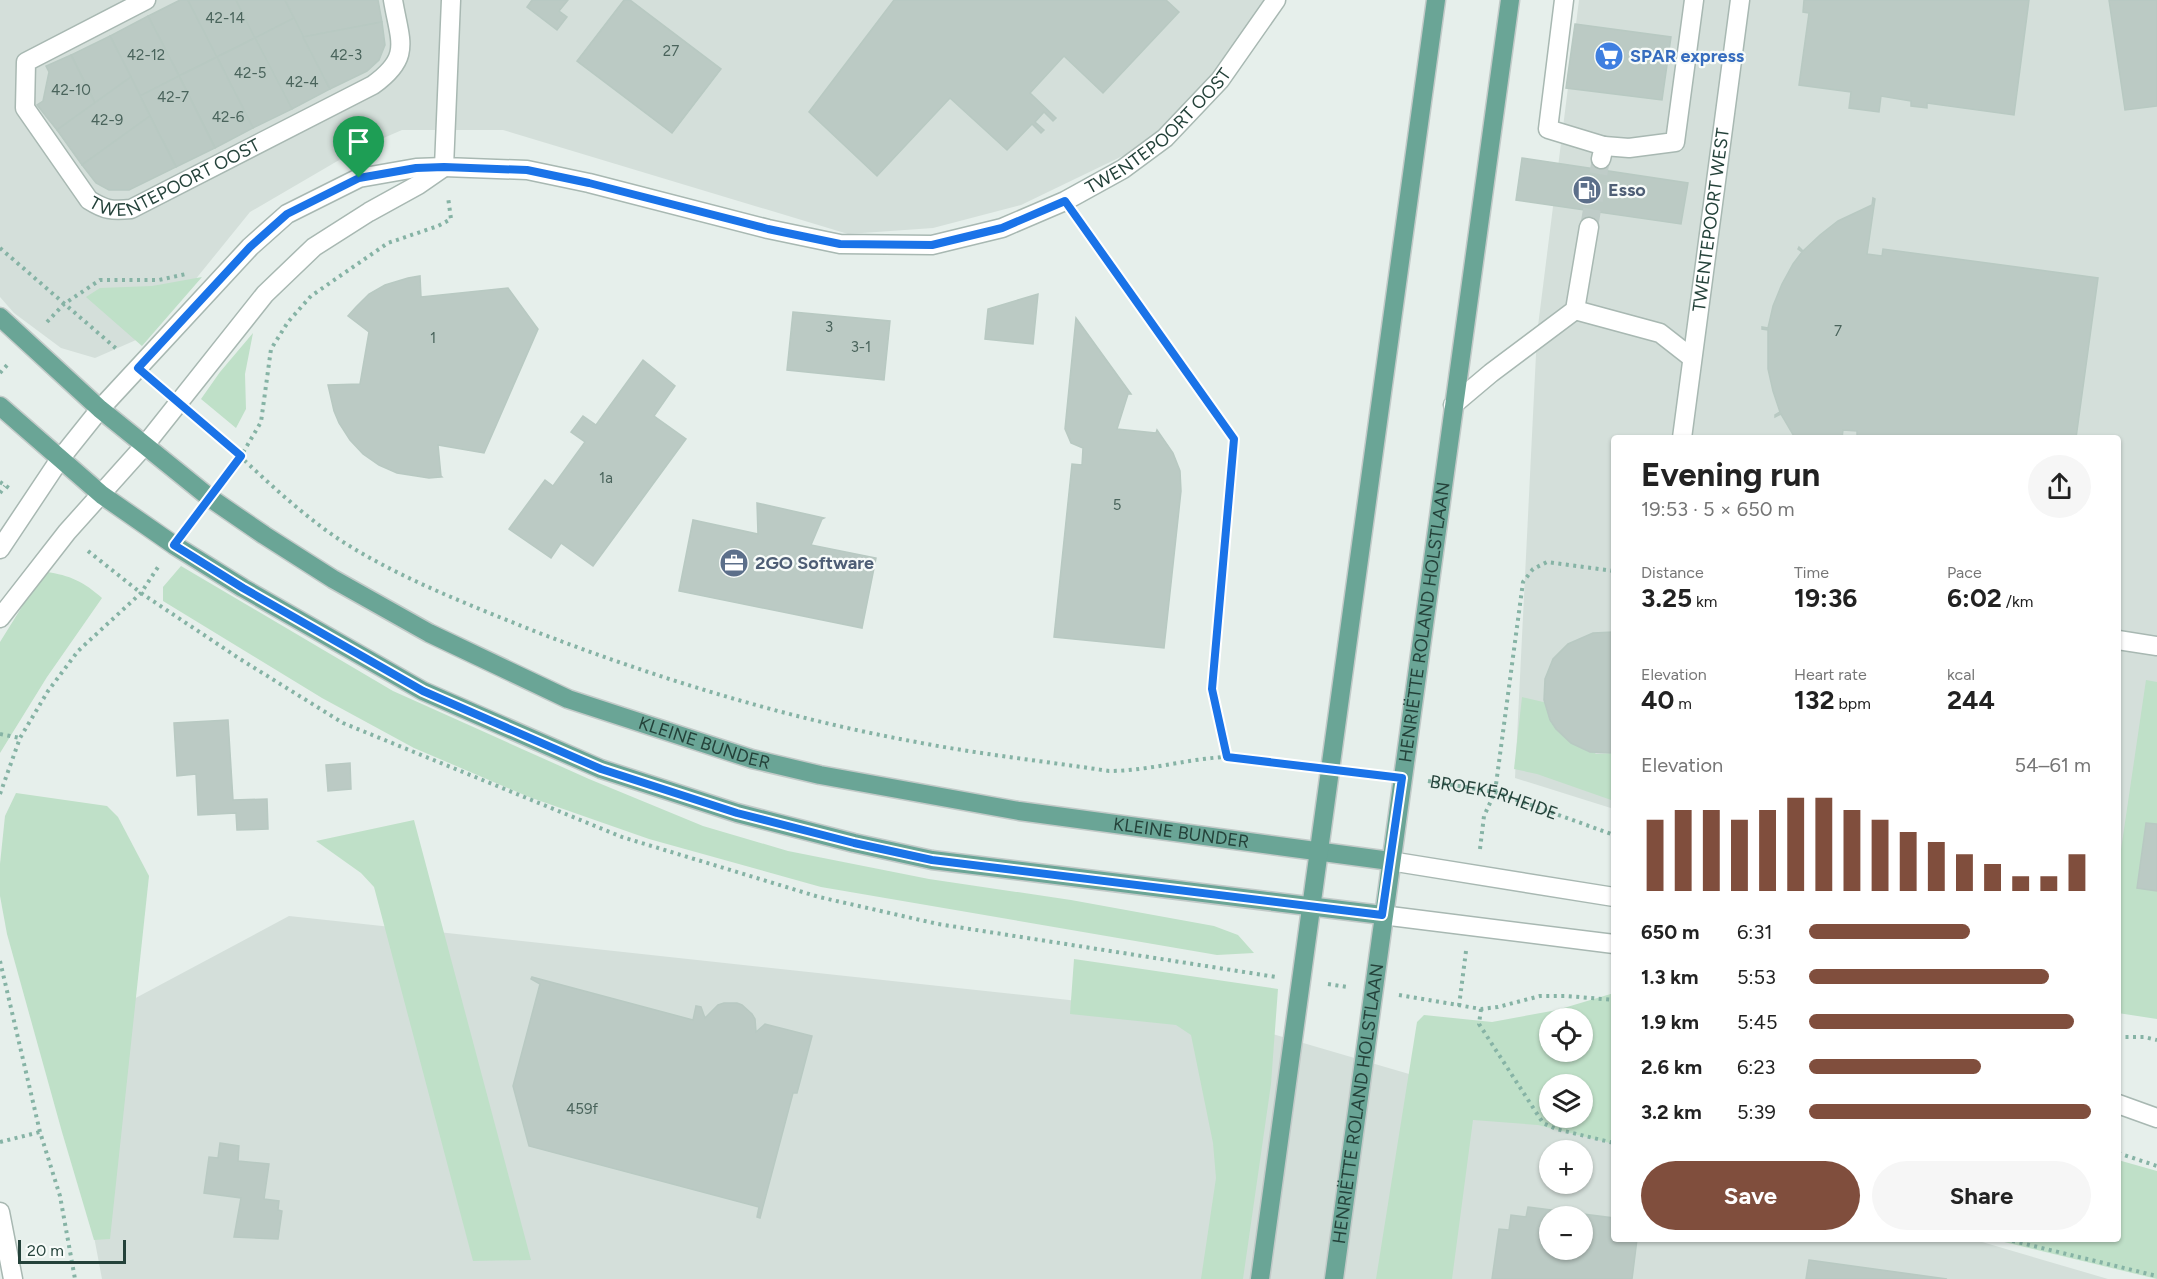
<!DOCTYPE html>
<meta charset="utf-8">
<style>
:root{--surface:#fff;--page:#f6f6f6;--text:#222;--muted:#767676;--accent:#804e3d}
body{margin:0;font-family:Figtree,sans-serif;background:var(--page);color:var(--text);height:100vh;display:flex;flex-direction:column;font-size:22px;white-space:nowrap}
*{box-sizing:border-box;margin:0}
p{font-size:20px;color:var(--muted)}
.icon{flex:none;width:33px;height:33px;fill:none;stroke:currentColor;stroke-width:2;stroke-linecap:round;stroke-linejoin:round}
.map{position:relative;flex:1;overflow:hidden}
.panel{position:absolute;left:1611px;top:435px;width:510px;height:807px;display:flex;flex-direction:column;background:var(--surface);border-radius:6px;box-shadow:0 2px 4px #0004}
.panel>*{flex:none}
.tools{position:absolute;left:1539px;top:1008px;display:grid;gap:12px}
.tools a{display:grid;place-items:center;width:54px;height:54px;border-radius:50%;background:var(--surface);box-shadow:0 2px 4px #0004;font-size:30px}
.scale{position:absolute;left:18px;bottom:15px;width:108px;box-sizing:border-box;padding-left:6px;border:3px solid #24423a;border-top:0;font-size:16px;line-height:21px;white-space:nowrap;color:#24423a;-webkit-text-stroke:4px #f7fbf9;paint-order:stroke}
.pin{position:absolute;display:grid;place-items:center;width:51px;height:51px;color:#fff;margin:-62px -26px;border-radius:50% 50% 50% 0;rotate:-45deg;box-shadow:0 0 6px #0007}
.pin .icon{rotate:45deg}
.round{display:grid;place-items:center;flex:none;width:63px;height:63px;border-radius:32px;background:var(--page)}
.headline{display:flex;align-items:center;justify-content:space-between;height:102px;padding:0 30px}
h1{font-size:33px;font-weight:700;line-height:45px}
.metrics{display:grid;grid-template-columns:repeat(3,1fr);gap:9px;height:102px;padding:6px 30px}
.metrics div{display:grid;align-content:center}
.metrics b{font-size:26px;font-weight:700}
.metrics small{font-size:16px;font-weight:400}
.metrics p{font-size:16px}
.chart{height:168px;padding:12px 30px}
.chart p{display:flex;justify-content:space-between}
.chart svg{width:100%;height:108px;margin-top:6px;stroke:var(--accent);stroke-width:6}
.cta{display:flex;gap:12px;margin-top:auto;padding:12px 30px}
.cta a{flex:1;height:69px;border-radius:36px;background:var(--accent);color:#fff;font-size:24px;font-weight:700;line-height:69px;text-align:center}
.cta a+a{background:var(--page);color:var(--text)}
ul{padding:0 30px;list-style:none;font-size:20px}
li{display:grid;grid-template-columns:96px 72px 1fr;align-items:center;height:45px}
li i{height:15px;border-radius:8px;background:var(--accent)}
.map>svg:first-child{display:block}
</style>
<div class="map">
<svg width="2157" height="1279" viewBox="0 0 2157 1279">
<rect width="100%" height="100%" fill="#e6efeb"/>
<g fill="#d4dfda" fill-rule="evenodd">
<path d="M 0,0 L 1272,0 L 1266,16 L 1162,137 L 1021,205 L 933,228 L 848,234 L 503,130 L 402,130 L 358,149 L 250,212 L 152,333 L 95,358 L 61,348 L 14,313 L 0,297 Z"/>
<path d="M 1579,0 L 2157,0 L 2157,1001 L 2118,987 L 2118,438 L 1614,438 L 1614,809 L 1515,778 L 1537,334 Z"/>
<path d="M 289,916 L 1208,1015 L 1549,1115 L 1550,1118 L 1614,1134 L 1614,1239 L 1972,1239 L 2108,1279 L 102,1279 L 57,1040 ZM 1550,1150 L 1582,1150 L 1582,1184 L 1550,1184 ZM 1550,1216 L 1582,1216 L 1582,1250 L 1550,1250 Z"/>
</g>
<g fill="#bfe0c8" fill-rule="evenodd">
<path d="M 202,277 L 142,346 L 86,297 L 100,288 L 152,286 Z"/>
<path d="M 253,333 L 245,374 L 246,409 L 236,428 L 201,399 L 220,372 Z"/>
<path d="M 181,566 L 393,691 L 589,779 L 703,826 L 788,851 L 929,879 L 1071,900 L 1214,926 L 1238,935 L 1254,953 L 1217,955 L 821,887 L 649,839 L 529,797 L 414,748 L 322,698 L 163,601 L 163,587 Z"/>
<path d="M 46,572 C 70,575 84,582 102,598 L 47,677 L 0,753 L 0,642 L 28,597 Z"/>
<path d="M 2146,680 L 2157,682 L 2157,1019 L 2118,1013 L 2118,870 Z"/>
<path d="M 1522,697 L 1556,705 L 1562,727 L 1596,754 L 1614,753 L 1614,801 L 1537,774 L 1514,769 Z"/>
<path d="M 16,793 L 107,806 L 118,817 L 149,876 L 110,1239 L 94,1240 L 62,1132 L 7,934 L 0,896 L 0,864 L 5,816 Z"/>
<path d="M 414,820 L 531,1260 L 473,1261 L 374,887 L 361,873 L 316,841 Z"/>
<path d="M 1074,959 L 1278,989 L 1271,1084 L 1243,1279 L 1201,1279 L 1216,1178 L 1213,1143 L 1191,1035 L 1176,1025 L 1070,1014 Z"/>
<path d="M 1614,993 L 1614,1144 L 1538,1125 L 1473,1120 L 1452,1279 L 1376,1279 L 1417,1022 L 1424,1015 L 1492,1022 L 1557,1010 ZM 1550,1018 L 1582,1018 L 1582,1052 L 1550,1052 ZM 1550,1084 L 1582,1084 L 1582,1118 L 1550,1118 Z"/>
<path d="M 2118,1160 L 2157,1171 L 2157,1279 L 1992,1239 L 2118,1239 Z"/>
</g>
<g fill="#bbcac4" stroke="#b8c9c2" stroke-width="1.5" fill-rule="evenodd">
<path d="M 180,0 L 188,0 L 217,57 L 179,76 L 148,16 Z"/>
<path d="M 188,0 L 236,0 L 255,38 L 217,57 Z"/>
<path d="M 236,0 L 285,0 L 294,18 L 255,38 Z"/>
<path d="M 285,0 L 378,0 L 382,22 L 303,37 Z"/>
<path d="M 532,0 L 568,0 L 559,11 L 567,17 L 557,30 L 527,7 Z"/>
<path d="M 624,0 L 630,0 L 721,69 L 672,133 L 577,61 Z"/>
<path d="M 894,0 L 1166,0 L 1179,12 L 1103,93 L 1064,56 L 1030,93 L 1056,118 L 1053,121 L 1044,112 L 1035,122 L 1044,130 L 1041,133 L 1032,124 L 1007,150 L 950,98 L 877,176 L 809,112 Z"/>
<path d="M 1804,0 L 2029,0 L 2014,115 L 1927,103 L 1927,108 L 1911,106 L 1911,101 L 1881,96 L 1879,112 L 1849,108 L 1851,92 L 1799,85 L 1809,13 L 1803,12 Z"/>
<path d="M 2109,0 L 2157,0 L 2157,106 L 2125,110 Z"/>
<path d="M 148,16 L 179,76 L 140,96 L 110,36 Z"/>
<path d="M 294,18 L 330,89 L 292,109 L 255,38 Z"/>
<path d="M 382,22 L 385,45 L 379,60 L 367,71 L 330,89 L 303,37 Z"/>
<path d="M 1575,24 L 1671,37 L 1662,100 L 1566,88 Z"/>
<path d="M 110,36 L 131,77 L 95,103 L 71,55 Z"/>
<path d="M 255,38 L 292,109 L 253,128 L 217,57 Z"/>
<path d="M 71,55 L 95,103 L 57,130 L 37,105 L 43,101 L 49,72 L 46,66 Z"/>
<path d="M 217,57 L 253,128 L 215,148 L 179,76 Z"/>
<path d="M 179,76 L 215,148 L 176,167 L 140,96 Z"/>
<path d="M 131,77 L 150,116 L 82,165 L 57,130 Z"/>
<path d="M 150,116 L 176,167 L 129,190 L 109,190 L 96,183 L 82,165 Z"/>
<path d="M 1522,158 L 1688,183 L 1681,224 L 1516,200 Z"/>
<path d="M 1873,198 L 1875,199 L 1867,254 L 1882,256 L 1883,249 L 2098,278 L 2076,438 L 1863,438 L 1857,437 L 1857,431 L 1843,430 L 1842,438 L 1795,438 L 1781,414 L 1775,417 L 1775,415 L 1780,412 L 1773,391 L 1768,369 L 1768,330 L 1762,329 L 1762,327 L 1768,328 L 1773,306 L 1782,284 L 1793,264 L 1802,252 L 1798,249 L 1799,247 L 1803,251 L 1820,235 L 1838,221 L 1872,205 Z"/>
<path d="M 420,276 L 421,297 L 508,288 L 538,329 L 484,453 L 438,445 L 441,476 L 442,477 L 429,478 L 397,473 L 379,465 L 363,454 L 350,440 L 339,423 L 334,411 L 328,385 L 360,384 L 369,332 L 348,316 L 356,307 L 369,294 L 385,285 L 408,278 Z"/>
<path d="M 1038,294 L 1033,344 L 985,339 L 988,309 Z"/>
<path d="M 793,312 L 890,321 L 884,380 L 787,370 Z"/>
<path d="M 1076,318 L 1131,394 L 1128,394 L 1117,429 L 1156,433 L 1157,430 L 1173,453 L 1180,471 L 1181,491 L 1164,648 L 1054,637 L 1072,464 L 1082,465 L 1083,448 L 1071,443 L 1065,429 Z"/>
<path d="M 643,360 L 675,386 L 654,416 L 686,439 L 593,566 L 561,543 L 551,558 L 509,529 L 545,480 L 553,486 L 585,442 L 571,432 L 583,416 L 596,425 Z"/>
<path d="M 757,503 L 824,518 L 822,519 L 811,545 L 876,558 L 862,628 L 679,591 L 693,520 L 758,534 Z"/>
<path d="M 1613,632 L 1614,753 L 1590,752 L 1571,743 L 1556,729 L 1550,720 L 1544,700 L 1545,679 L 1553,659 L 1568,644 L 1593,633 Z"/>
<path d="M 228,720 L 233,800 L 267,799 L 268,829 L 237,830 L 236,813 L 198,815 L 196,774 L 177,776 L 174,723 Z"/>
<path d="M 350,763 L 351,789 L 328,791 L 326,765 Z"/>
<path d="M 2146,823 L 2157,824 L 2157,891 L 2137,888 Z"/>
<path d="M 532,977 L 693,1020 L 696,1006 L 701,1007 L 705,1018 L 718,1005 L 724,1003 L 737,1003 L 742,1005 L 752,1014 L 755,1019 L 756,1032 L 765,1024 L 812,1036 L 797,1093 L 793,1093 L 760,1218 L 757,1217 L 759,1207 L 529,1146 L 513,1086 L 540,984 L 531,979 Z"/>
<path d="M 220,1143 L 239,1146 L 238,1161 L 269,1164 L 264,1199 L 279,1201 L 278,1210 L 282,1211 L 278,1239 L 234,1237 L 241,1198 L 204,1193 L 209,1157 L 218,1158 Z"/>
<path d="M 1528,1207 L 1614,1218 L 1614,1239 L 1637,1239 L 1632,1279 L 1492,1279 L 1499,1229 L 1509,1230 L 1511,1215 L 1526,1217 ZM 1550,1216 L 1582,1216 L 1582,1250 L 1550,1250 Z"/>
<path d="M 1809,1260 L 1947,1279 L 1806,1279 Z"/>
</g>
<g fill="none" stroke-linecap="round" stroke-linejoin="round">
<path stroke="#bfccc8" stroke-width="18" stroke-dasharray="18 9" stroke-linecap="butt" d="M 1589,227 L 1601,159"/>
<g stroke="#a8b8b2" stroke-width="21">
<g id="minor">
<path id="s2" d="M 146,0 L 26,62 L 25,108 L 89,200 C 105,210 112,211 131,209 L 373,85 C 412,57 400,42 393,0"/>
<path id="s3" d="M 451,0 L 444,167 L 527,170 L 589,183 L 768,229 L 840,244 L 932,245 L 1002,228 L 1065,201 L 1123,169 L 1165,138 L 1220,80 L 1276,0"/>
<path d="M 1564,0 L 1548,129 L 1604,146 L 1601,159"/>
<path d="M 1604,146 L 1629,148 L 1675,142 L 1694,0"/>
<path d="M 1575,310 L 1660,333 L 1692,358"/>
<path d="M 1453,405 L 1491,373 L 1575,310 L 1589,227"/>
<path id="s4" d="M 1682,438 L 1740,0"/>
<path d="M 0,549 L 60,459 L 100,409 L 250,247 L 287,214 L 359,178 L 416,168 L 444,167"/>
<path d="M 0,618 L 67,532 L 145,445 L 265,294 L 314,247 L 369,212 L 418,185 L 444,167"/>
<path d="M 2118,640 L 2157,646"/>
<path d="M 1390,861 L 1614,897"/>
<path d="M 1382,915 L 1614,944"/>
<path d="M 2118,1104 L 2157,1118"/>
<path d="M 0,1212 L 13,1279"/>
</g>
</g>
<g stroke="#c2cac8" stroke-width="21">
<g id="major">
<path id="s5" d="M 0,317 L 100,409 L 210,498 L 264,535 L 333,579 L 429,633 L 568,699 L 752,759 L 820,775 L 1019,811 L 1390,861"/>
<path d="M 0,406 L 102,495 L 174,545 L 243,588 L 423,691 L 601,769 L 737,813 L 854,843 L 932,860 L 1382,915"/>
<path d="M 1260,1279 L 1436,0"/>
<path id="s6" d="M 1334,1279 L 1510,0"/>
</g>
</g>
<g stroke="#86b3a5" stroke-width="4" stroke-dasharray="3 4.5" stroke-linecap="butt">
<path d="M 1082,224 L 1234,439 L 1212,689 L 1227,757"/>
<path d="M 0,248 L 119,351"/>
<path d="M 47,322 L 64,304 L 100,280 L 159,280 L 186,274"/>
<path d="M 0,373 L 9,363"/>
<path d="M 200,420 C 246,460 289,506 340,540 C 399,578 465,603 529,629 C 653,677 781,717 911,741 C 977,754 1043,761 1109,771 C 1148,771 1186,759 1225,757 C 1251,756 1279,762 1305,766"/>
<path d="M 226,477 L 241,456 L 261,422 L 271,349 L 288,322 L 311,296 L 388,243 L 438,226 L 451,219 L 448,197"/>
<path d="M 0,482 L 9,488"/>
<path d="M 0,493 L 5,486"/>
<path d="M 88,551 L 141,593 L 240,659 L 343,723 L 622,837 L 819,897 L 938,924 L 1276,977"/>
<path d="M 0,734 L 20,738"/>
<path d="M 1357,773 L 1376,775"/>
<path id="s1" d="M 1428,781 L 1495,792 L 1614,835"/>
<path d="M 0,794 L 20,738 L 48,691 L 78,651 L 141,593 L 158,567"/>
<path d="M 1480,849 L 1484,816 L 1495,792 L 1523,582 L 1533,569 L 1547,562 L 1614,571"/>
<path d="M 0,961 L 40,1132 L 60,1196 L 75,1279"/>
<path d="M 1328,984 L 1347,987"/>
<path d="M 1399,995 L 1481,1009 L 1498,1007 L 1540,996 L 1566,996 L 1614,1000"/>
<path d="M 1459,1006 L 1466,951"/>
<path d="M 1481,1009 L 1479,1024 L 1543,1123 L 1556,1129 L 1614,1143"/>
<path d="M 2118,1037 L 2144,1037 L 2157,1040"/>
<path d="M 0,1142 L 40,1132"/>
<path d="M 2118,1153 L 2157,1166"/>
<path d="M 2005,1239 L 2157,1276"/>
</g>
<use href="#minor" stroke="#fff" stroke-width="18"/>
<use href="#major" stroke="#6aa596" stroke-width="18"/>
</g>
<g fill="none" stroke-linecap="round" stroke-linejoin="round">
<g stroke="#fff" stroke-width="12">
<path id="route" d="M 444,167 L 527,170 L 589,183 L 768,229 L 840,244 L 932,245 L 1002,228 L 1065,201 L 1234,439 L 1212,689 L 1227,757 L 1402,778 L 1382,915 L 932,860 L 854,843 L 737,813 L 601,769 L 423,691 L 243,588 L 174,545 L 241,456 L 138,368 L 250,247 L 287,214 L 359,178 L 416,168 Z"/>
</g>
<use href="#route" stroke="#1a73e8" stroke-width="8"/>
</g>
<defs>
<g id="supermarket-disc" transform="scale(1.5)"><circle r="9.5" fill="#3f7fe0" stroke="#f7fbf9"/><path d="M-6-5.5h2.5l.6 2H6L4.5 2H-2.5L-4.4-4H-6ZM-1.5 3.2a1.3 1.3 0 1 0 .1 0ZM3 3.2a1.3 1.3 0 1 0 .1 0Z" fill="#fff"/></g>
<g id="fuel-disc" transform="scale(1.5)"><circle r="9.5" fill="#5c6f8a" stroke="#f7fbf9"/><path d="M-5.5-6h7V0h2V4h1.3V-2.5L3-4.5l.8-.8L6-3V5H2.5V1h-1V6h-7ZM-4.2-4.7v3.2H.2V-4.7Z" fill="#fff"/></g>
<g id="office-disc" transform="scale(1.5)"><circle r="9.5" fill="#5c6f8a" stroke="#f7fbf9"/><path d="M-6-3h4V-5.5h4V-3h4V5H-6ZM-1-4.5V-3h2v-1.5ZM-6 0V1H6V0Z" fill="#fff"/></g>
</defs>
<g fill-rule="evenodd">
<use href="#supermarket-disc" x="1609" y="56"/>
<use href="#fuel-disc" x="1587" y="190"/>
<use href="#office-disc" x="734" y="563"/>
</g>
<g text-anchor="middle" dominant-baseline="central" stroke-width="4.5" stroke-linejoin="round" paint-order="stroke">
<g font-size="15" fill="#4a645c">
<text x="225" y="18">42-14</text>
<text x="671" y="51">27</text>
<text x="146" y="55">42-12</text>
<text x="346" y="55">42-3</text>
<text x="250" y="73">42-5</text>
<text x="302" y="82">42-4</text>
<text x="71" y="90">42-10</text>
<text x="173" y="97">42-7</text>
<text x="228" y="117">42-6</text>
<text x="107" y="120">42-9</text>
<text x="829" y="327">3</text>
<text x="1838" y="331">7</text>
<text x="433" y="338">1</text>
<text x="861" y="347">3-1</text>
<text x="606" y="478">1a</text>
<text x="1117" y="505">5</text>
<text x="582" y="1109">459f</text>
</g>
<g font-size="18" font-weight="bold" fill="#366cbe" stroke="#f7fbf9" text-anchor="start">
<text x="1630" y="56">SPAR express</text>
</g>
<g font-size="18" fill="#24423a" stroke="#f7fbf9">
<text stroke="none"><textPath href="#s3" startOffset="922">TWENTEPOORT OOST</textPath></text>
<text stroke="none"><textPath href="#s2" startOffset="388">TWENTEPOORT OOST</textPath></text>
<text stroke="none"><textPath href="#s4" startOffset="220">TWENTEPOORT WEST</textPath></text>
<text stroke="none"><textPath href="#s6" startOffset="663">HENRIËTTE ROLAND HOLSTLAAN</textPath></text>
<text stroke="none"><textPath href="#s5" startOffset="832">KLEINE BUNDER</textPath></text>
<text stroke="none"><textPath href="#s1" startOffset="68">BROEKERHEIDE</textPath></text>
<text stroke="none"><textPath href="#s5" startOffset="1318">KLEINE BUNDER</textPath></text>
<text stroke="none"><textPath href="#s6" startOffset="177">HENRIËTTE ROLAND HOLSTLAAN</textPath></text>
</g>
<g font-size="18" font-weight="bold" fill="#4e5e75" stroke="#f7fbf9" text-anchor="start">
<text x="1608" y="190">Esso</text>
<text x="755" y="563">2GO Software</text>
</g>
</g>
</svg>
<div class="tools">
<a><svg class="icon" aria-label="locate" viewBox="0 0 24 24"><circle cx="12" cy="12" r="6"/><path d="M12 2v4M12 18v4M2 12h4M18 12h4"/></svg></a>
<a><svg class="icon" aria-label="layers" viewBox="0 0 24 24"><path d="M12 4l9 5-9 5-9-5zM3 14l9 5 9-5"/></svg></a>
<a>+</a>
<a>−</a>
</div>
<div class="scale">20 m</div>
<div class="pin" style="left:359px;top:178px;background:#1e9e55"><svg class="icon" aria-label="arrive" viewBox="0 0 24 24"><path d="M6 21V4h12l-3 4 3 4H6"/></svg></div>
<section class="panel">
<div class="headline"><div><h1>Evening run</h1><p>19:53 · 5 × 650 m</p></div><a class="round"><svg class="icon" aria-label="share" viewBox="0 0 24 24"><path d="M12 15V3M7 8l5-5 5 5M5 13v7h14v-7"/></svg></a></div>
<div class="metrics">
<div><p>Distance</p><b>3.25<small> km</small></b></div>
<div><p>Time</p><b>19:36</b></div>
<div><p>Pace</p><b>6:02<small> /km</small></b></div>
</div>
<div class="metrics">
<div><p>Elevation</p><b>40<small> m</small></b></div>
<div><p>Heart rate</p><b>132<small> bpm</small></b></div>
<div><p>kcal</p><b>244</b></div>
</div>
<div class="chart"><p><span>Elevation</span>54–61 m</p>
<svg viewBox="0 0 160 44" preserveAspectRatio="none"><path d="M5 44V15M15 44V11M25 44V11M35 44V15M45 44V11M55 44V6M65 44V6M75 44V11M85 44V15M95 44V20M105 44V24M115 44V29M125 44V33M135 44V38M145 44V38M155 44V29"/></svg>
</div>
<ul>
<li><b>650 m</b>6:31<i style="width:57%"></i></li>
<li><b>1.3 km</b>5:53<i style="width:85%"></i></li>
<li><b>1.9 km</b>5:45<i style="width:94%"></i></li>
<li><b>2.6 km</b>6:23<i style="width:61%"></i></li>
<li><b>3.2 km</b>5:39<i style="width:100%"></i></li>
</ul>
<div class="cta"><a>Save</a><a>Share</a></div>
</section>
</div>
